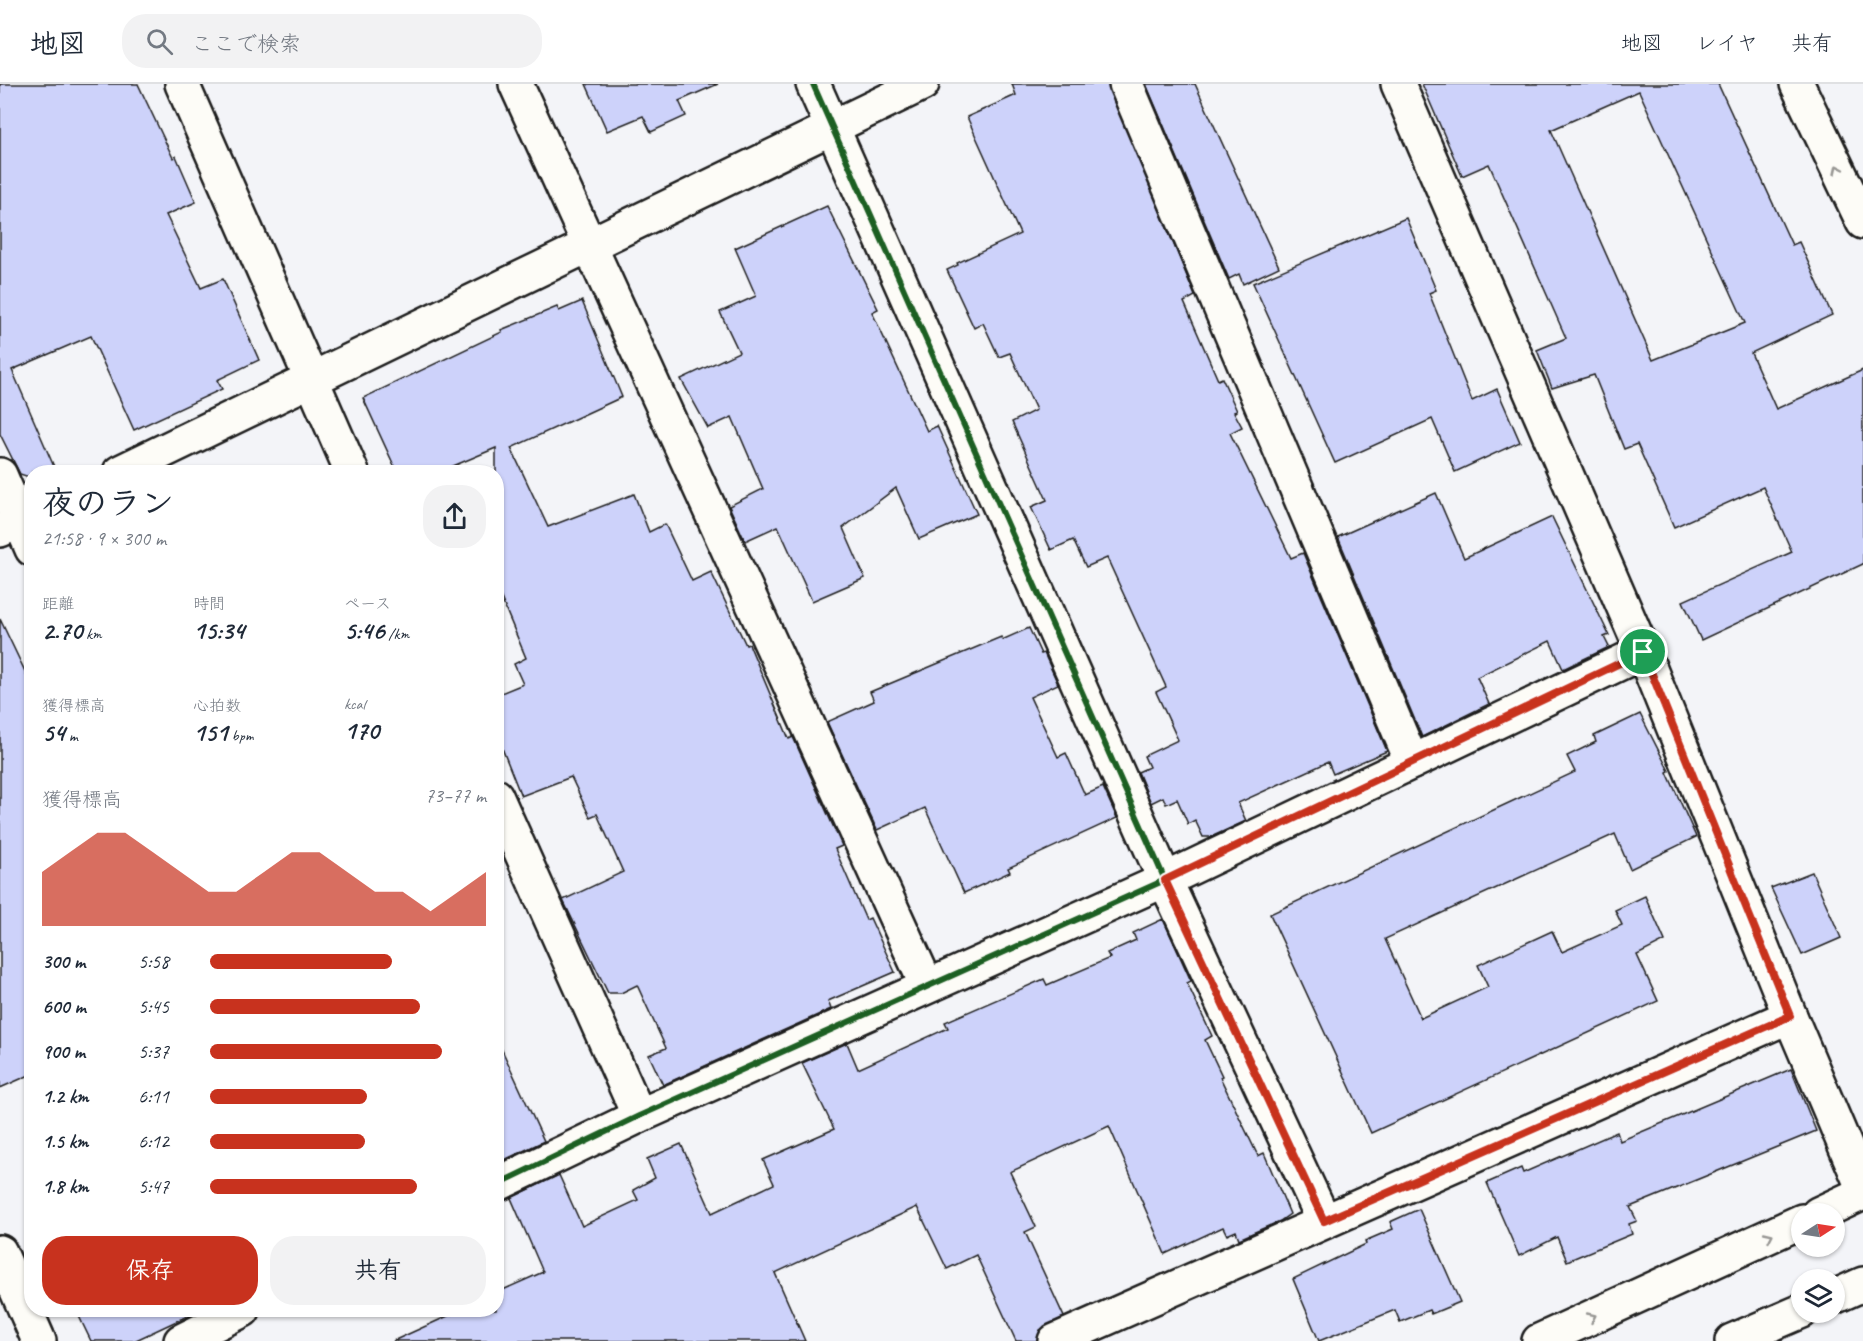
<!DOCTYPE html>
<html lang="ja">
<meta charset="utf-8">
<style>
:root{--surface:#fff;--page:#f2f2f3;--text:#1f2937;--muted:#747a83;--line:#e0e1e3;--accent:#c8321e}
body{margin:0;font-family:Caveat,"Klee One",sans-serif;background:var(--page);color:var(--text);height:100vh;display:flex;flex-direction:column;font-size:22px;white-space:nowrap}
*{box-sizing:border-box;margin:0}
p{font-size:20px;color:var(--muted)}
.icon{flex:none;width:33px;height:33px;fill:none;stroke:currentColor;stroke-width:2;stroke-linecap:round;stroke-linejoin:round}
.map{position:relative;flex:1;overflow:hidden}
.side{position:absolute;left:24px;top:381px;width:480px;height:852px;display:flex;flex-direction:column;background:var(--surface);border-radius:24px;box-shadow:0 2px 4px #0004}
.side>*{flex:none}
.needle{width:39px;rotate:78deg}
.buttons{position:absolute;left:1791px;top:1119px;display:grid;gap:12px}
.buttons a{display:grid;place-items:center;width:54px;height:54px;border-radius:50%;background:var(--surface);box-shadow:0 2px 4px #0004;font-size:30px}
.pin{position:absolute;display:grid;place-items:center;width:51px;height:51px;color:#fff;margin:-26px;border:3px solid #fff;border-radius:50%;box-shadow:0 2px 6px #0007}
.round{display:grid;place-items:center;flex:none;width:63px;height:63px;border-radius:24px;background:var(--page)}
.summary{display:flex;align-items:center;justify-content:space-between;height:102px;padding:0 18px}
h1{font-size:33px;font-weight:600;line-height:45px}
.figures{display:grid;grid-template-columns:repeat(3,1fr);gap:9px;height:102px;padding:6px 18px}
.figures div{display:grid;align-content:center}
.figures b{font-size:26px;font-weight:600}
.figures small{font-size:16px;font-weight:400}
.figures p{font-size:16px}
.chart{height:168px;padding:12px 18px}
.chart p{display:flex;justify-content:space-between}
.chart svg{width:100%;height:108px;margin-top:6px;fill:var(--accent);opacity:.7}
.button{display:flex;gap:12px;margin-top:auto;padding:12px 18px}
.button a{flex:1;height:69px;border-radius:24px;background:var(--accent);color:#fff;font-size:24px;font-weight:600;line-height:69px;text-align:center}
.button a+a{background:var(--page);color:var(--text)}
ul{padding:0 18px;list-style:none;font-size:20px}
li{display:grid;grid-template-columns:96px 72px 1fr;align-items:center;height:45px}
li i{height:15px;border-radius:8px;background:var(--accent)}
header{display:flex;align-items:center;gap:36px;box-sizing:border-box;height:84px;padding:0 30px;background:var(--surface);border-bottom:2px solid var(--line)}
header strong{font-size:28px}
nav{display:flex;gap:33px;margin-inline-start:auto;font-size:21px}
.search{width:420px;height:54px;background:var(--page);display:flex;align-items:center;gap:15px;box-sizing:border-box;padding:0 21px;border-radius:24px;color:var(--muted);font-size:22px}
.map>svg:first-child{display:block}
</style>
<header>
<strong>地図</strong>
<div class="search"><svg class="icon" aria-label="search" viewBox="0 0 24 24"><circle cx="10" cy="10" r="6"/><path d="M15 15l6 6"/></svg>ここで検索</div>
<nav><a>地図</a><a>レイヤ</a><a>共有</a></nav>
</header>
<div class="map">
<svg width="1863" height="1257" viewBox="0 0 1863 1257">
<rect width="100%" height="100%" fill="#f3f4f8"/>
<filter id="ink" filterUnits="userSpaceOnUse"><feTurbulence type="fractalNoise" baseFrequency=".0167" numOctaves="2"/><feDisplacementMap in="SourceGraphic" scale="12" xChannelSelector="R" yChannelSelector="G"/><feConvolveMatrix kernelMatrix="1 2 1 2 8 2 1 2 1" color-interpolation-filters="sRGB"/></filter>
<g filter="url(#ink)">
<g fill="#cdd2fa" stroke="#1c1c1c" stroke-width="1.5" fill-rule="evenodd">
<path d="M 0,0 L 138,0 L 173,74 L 176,72 L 196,118 L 166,131 L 201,204 L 223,195 L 259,276 L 217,296 L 222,305 L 134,346 L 91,252 L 12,286 L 55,385 L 47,388 L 32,388 L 32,394 L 20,390 L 0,350 Z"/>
<path d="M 586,0 L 718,0 L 679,17 L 686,32 L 651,48 L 643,32 L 607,47 Z"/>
<path d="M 1012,0 L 1108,0 L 1195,212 L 1184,218 L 1218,296 L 1222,294 L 1237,327 L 1234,328 L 1242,343 L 1230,349 L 1291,474 L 1303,469 L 1387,667 L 1333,690 L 1328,678 L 1238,719 L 1246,737 L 1211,753 L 1203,753 L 1195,736 L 1188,740 L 1177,715 L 1166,720 L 1163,713 L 1151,719 L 1138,688 L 1149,683 L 1144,672 L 1178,656 L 1156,608 L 1166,603 L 1107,474 L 1086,483 L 1073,456 L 1051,466 L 1031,423 L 1047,416 L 1012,338 L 1036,326 L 1010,269 L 999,273 L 983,239 L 974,244 L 947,186 L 958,181 L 957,179 L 1020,150 L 967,33 L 1016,11 Z"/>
<path d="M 1146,0 L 1195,0 L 1279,183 L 1243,200 L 1239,190 L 1229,195 Z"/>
<path d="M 1422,0 L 1718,0 L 1792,161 L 1799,158 L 1832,231 L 1751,269 L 1776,325 L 1863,286 L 1863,480 L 1701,556 L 1683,517 L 1792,468 L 1763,403 L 1674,443 L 1637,360 L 1624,365 L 1594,291 L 1552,304 L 1537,266 L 1566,254 L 1489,80 L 1462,92 ZM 1639,7 L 1745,239 L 1653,276 L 1551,46 Z"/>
<path d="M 827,122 L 878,225 L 872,228 L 927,347 L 937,342 L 977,430 L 919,455 L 896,404 L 843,444 L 865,494 L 812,517 L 778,442 L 745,457 L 729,422 L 763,405 L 732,333 L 708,344 L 681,295 L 739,268 L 720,228 L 756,212 L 735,164 Z"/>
<path d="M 1406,134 L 1436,206 L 1429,209 L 1472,317 L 1497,305 L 1520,358 L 1455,388 L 1432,335 L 1335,379 L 1253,199 Z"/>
<path d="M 582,217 L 622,313 L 511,364 L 548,443 L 634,410 L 649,448 L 665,440 L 692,497 L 711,488 L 746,561 L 749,560 L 789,655 L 793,653 L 842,762 L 835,765 L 866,836 L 870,834 L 895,888 L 828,917 L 831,925 L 663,1001 L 649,971 L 666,964 L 637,901 L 621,909 L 608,909 L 563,816 L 623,788 L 597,730 L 590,733 L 571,693 L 521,712 L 496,649 L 496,611 L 523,600 L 514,580 L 526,574 L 496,502 L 496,364 L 439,388 L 397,388 L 363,314 L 502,248 L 501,246 L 557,223 L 559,227 Z"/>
<path d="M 1436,409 L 1464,474 L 1552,433 L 1609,551 L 1604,553 L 1609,563 L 1563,585 L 1550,557 L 1477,593 L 1489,620 L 1422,653 L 1338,453 Z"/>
<path d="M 0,535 L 32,602 L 32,990 L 0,1004 Z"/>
<path d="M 1029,544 L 1041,570 L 1044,569 L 1058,600 L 1030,613 L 1058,673 L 1066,669 L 1085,711 L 1103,703 L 1117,734 L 1008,784 L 1010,788 L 964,809 L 925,724 L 877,746 L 827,638 L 874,617 L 870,608 L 1001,553 L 1002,556 Z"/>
<path d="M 1640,630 L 1669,687 L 1667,688 L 1696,753 L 1630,785 L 1615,750 L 1385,855 L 1421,934 L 1488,903 L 1478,881 L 1552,847 L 1562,868 L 1622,841 L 1615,826 L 1645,812 L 1665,857 L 1637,871 L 1658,917 L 1371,1049 L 1270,830 L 1575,688 L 1567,672 L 1596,658 L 1594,652 Z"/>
<path d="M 1812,788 L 1841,854 L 1802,871 L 1771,804 Z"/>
<path d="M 1163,835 L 1191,897 L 1187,899 L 1212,952 L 1205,956 L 1222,992 L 1220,993 L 1258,1072 L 1264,1069 L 1290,1130 L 1280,1137 L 1239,1155 L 1236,1147 L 1227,1151 L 1223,1143 L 1165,1170 L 1109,1042 L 1010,1088 L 1036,1143 L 1025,1148 L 1064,1233 L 1040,1246 L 1037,1257 L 1016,1257 L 976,1171 L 947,1185 L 917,1123 L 775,1189 L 805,1257 L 393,1257 L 461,1226 L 496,1226 L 496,1209 L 543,1188 L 511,1114 L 559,1091 L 582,1142 L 638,1116 L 633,1106 L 655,1094 L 647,1075 L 681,1060 L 712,1129 L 774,1100 L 763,1076 L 834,1045 L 802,979 L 847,959 L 858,985 L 948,944 L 945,938 L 1044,895 L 1047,901 L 1110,874 L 1107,869 L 1136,856 L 1133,849 Z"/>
<path d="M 496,953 L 544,1057 L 496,1080 Z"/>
<path d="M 1791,985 L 1816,1047 L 1630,1123 L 1637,1137 L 1629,1140 L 1632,1150 L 1567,1177 L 1557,1153 L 1519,1172 L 1487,1099 L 1521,1084 L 1523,1089 L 1617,1048 L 1620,1057 Z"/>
<path d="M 1419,1125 L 1460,1218 L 1431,1230 L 1429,1226 L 1400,1238 L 1395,1226 L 1319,1257 L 1293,1195 L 1366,1160 L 1365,1157 L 1393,1145 L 1390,1138 Z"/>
<path d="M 76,1226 L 200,1226 L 134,1257 L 91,1257 Z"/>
</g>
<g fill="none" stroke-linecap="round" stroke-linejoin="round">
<g stroke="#1c1c1c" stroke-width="38">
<g id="street">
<path d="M 182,0 L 352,388"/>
<path d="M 516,0 L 927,902"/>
<path d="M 813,0 L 1165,796 L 1324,1137"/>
<path d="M 1126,0 L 1412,678"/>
<path d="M 1398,0 L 1643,568 L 1790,932 L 1863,1104"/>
<path d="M 0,391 L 32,465"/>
<path d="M 496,712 L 639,1032"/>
<path d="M 496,1101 L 639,1032 L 1165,796 L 1643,568"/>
<path d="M 0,1168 L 39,1257"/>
<path d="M 181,1257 L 243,1226"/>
<path d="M 1055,1257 L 1790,932"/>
</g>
</g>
<g stroke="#1c1c1c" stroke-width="38">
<g id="secondary">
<path d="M 120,388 L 922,0"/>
<path d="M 0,446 L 32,431"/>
</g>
</g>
<g stroke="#1c1c1c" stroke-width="38">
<path id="primary" d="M 1797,0 L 1863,138"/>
</g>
<g stroke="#1c1c1c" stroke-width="38">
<g id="highway">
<path d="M 1818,1130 L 1863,1109"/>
<path d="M 1834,1213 L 1863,1200"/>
<path d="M 1539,1257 L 1802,1137"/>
<path d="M 1732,1257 L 1802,1227"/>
</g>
</g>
<use href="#street" stroke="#fdfcf7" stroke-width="33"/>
<use href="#secondary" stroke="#fdfcf7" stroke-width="33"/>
<use href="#primary" stroke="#fdfcf7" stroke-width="33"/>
<use href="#highway" stroke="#fdfcf7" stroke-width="33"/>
<g stroke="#fdfcf7" stroke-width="10">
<g id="cycleway">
<path d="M 813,0 L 1165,796 L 1324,1137"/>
<path d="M 496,1101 L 639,1032 L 1165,796 L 1643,568"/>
</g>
</g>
<use href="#cycleway" stroke="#1b5e20" stroke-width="6"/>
</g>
<defs><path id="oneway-chevron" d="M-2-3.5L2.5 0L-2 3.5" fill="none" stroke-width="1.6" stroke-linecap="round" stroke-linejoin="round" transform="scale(1.5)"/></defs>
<g stroke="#989794">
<use href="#oneway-chevron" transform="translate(1838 85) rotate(-115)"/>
<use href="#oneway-chevron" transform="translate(1769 1152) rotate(-25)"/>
<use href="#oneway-chevron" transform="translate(1592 1233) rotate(-25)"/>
</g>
</g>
<g fill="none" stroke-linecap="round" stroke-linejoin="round" filter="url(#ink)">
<g stroke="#fff" stroke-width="12">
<path id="route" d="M 1643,568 L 1790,932 L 1324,1137 L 1165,796 Z"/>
</g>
<use href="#route" stroke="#c8321e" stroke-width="8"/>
</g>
</svg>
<div class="buttons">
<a><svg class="needle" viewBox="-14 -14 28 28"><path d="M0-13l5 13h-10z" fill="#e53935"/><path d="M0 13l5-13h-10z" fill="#747a83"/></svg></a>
<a><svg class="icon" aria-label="layers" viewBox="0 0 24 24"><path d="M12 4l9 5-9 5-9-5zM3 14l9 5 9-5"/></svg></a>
</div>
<div class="pin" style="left:1643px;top:568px;background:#1e9e55"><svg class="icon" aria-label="arrive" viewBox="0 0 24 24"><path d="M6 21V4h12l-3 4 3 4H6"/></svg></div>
<section class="side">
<div class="summary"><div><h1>夜のラン</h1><p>21:58 · 9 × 300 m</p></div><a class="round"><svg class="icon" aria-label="share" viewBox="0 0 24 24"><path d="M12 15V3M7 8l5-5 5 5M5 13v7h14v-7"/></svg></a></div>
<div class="figures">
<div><p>距離</p><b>2.70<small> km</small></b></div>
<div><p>時間</p><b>15:34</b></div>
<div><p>ペース</p><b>5:46<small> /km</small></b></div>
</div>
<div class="figures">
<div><p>獲得標高</p><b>54<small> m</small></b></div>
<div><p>心拍数</p><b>151<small> bpm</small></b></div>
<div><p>kcal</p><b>170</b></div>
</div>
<div class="chart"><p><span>獲得標高</span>73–77 m</p>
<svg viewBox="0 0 160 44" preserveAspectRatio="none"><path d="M0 44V22L10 14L20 6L30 6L40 14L50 22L60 30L70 30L80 22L90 14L100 14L110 22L120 30L130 30L140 38L150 30L160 22V44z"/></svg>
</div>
<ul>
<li><b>300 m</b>5:58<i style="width:66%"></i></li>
<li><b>600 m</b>5:45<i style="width:76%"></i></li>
<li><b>900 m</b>5:37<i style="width:84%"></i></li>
<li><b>1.2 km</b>6:11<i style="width:57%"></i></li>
<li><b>1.5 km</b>6:12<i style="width:56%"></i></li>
<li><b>1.8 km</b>5:47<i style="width:75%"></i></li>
</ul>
<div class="button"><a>保存</a><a>共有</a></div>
</section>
</div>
